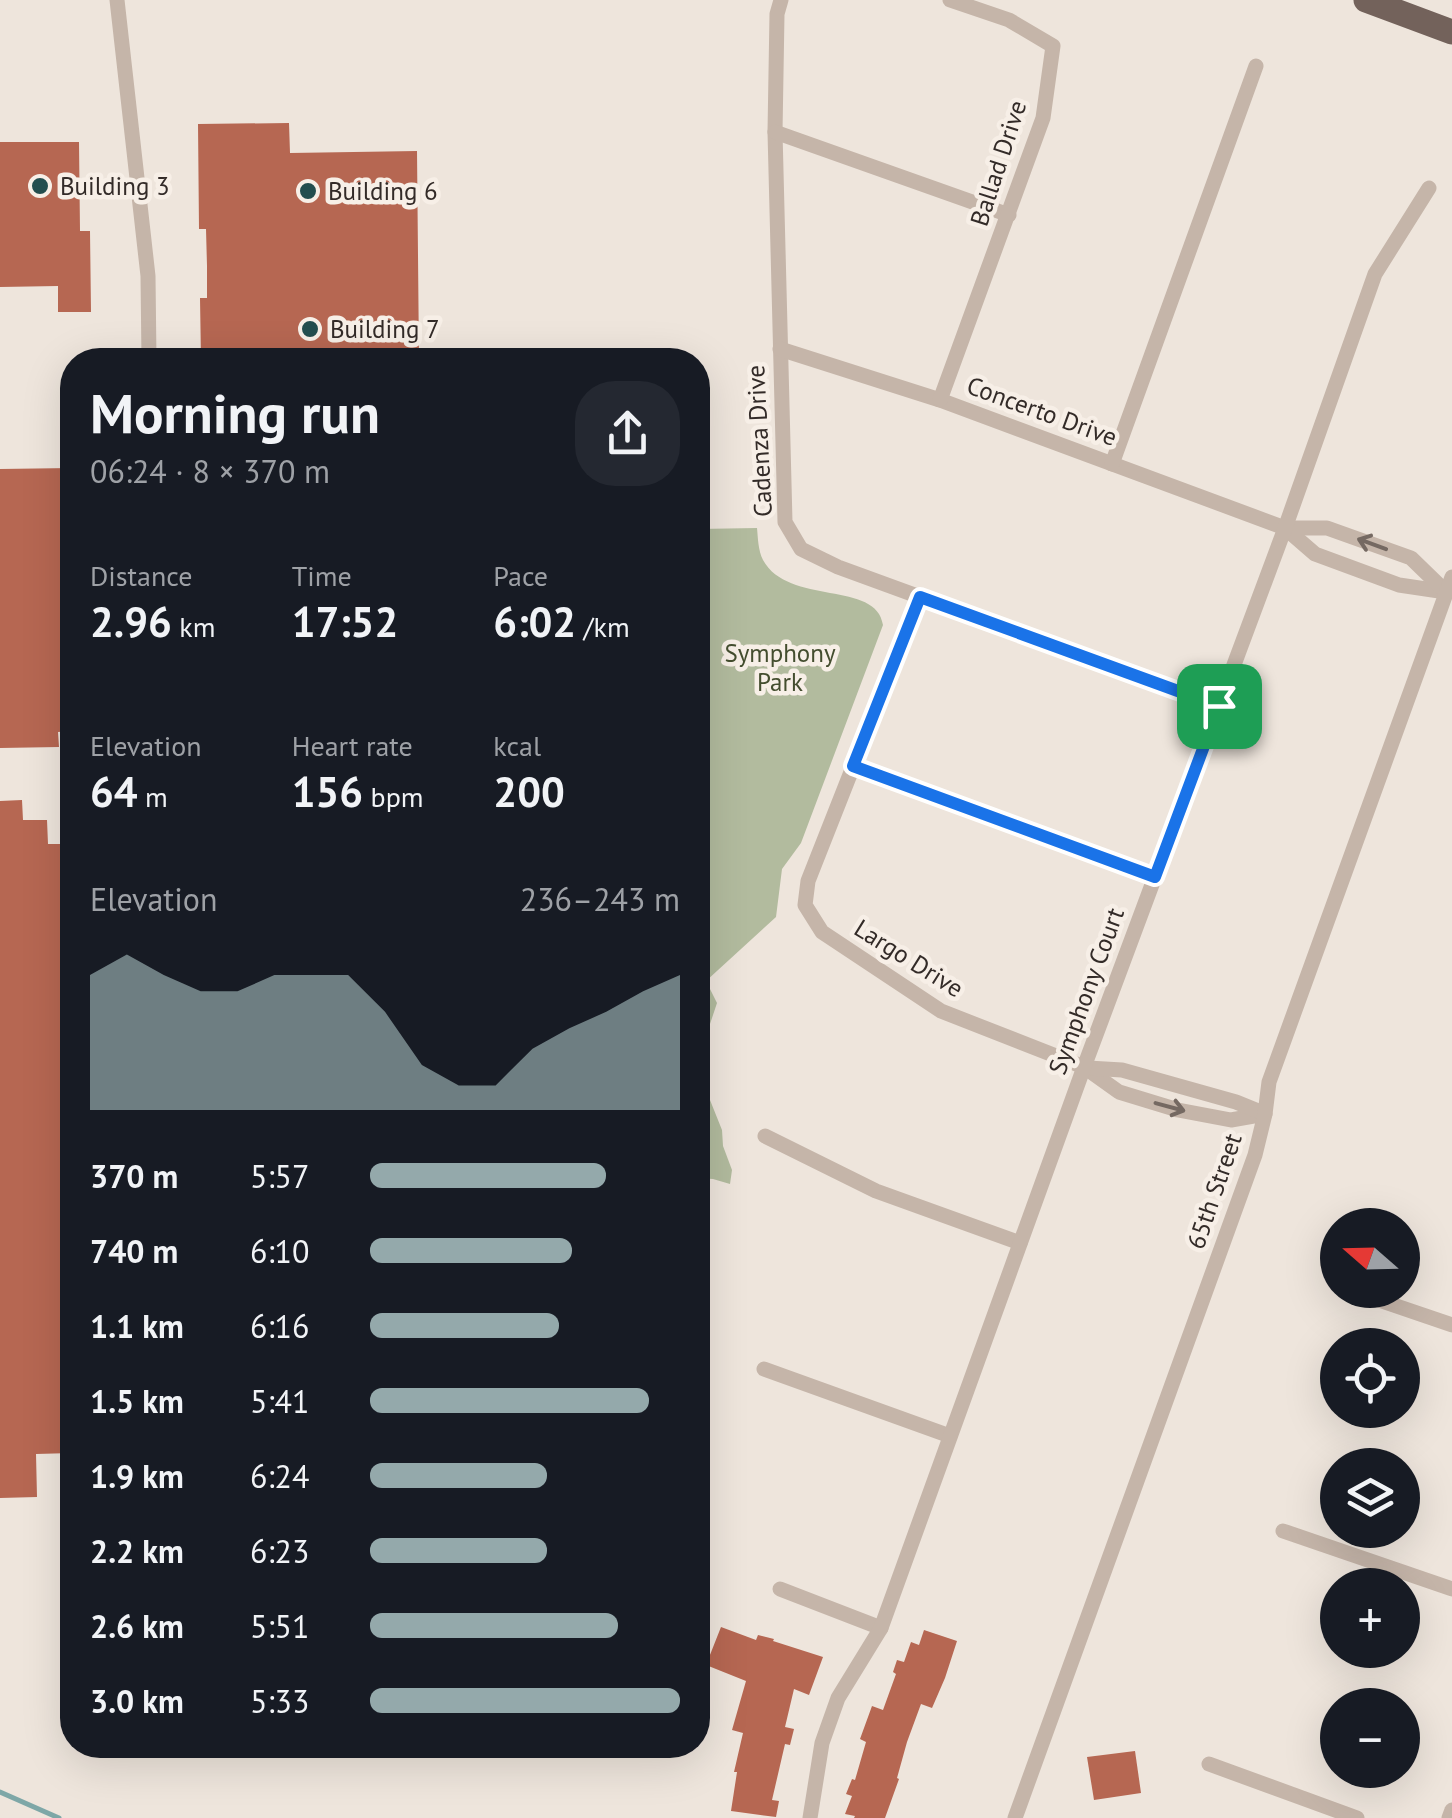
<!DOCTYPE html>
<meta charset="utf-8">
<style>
:root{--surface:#171b24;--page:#242831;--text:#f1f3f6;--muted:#9ea1a6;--accent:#94a9ab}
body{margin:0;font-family:"PT Sans",sans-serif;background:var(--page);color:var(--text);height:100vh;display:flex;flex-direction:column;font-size:38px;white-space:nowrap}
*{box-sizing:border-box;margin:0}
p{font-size:32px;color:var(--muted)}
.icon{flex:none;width:55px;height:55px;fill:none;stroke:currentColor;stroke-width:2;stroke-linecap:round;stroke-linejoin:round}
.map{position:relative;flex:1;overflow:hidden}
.side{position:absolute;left:60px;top:348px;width:650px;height:1410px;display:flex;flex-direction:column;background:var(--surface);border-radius:40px;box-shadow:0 10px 40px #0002}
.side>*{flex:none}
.needle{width:65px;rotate:290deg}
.fabs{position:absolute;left:1320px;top:1208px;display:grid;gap:20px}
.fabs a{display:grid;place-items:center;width:100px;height:100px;border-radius:50%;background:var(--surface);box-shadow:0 10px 40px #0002;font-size:50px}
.pin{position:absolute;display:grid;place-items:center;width:85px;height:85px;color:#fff;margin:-42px;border-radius:20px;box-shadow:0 5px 15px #0006}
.round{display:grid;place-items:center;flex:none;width:105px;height:105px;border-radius:40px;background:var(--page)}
.overview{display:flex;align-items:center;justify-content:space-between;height:170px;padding:0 30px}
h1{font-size:55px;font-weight:600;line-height:75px}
.metrics{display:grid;grid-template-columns:repeat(3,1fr);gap:15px;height:170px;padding:10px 30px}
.metrics div{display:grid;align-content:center}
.metrics b{font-size:42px;font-weight:600}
.metrics small{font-size:28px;font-weight:400}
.metrics p{font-size:28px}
.chart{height:280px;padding:20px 30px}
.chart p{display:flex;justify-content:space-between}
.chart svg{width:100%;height:180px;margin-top:10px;fill:var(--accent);opacity:.7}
ul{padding:0 30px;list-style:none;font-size:32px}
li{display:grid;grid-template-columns:160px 120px 1fr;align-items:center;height:75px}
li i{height:25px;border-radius:12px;background:var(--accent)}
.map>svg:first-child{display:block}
</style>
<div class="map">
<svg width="1452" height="1818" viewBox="0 0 1452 1818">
<rect width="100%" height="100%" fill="#eee5dc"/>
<g fill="#b2bb9e">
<path d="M 757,528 C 758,538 758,550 763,560 C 788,606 877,580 883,625 L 801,843 L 782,869 L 776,917 L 706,981 L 717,1003 L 698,1060 L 698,529 Z"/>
<path d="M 698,1070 L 722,1130 L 723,1146 L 732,1170 L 730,1184 L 713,1179 L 698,1178 Z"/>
</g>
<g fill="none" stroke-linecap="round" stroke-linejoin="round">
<path stroke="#7ea7a7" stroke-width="5" d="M 0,1792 L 59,1818"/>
</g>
<g fill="#b66752">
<path d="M 289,123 L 290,153 L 417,151 L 419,360 L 201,360 L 200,298 L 207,298 L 207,266 L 206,229 L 199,229 L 198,124 Z"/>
<path d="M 0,142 L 79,142 L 80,231 L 90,231 L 91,312 L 58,312 L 58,286 L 0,287 Z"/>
<path d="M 72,468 L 72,731 L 58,732 L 59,747 L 0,748 L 0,469 Z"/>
<path d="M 22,800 L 23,820 L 47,820 L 48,844 L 64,844 L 72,1453 L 36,1454 L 37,1497 L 0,1498 L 0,801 Z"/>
<path d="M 721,1627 L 756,1640 L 758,1635 L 774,1639 L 773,1641 L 823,1657 L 809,1695 L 794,1689 L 785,1727 L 794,1729 L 790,1745 L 785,1744 L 772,1800 L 779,1801 L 776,1817 L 731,1811 L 737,1772 L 734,1772 L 743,1733 L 732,1730 L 746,1681 L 706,1665 Z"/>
<path d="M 924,1630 L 957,1641 L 945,1678 L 932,1708 L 921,1704 L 907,1742 L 897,1778 L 899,1779 L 885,1818 L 854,1818 L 855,1816 L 845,1814 L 852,1796 L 846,1794 L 852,1779 L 855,1780 L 866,1742 L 860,1739 L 872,1706 L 883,1710 L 896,1674 L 893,1672 L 897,1660 L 904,1662 L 911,1642 L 919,1645 Z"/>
<path d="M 1135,1751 L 1141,1793 L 1094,1800 L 1087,1757 Z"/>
</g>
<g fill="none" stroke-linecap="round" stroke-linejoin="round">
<g stroke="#c5b5a9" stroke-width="15">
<path d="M 117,0 L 148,276 L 149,360"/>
<path d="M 781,0 L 777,14 L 775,132 L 785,522 L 801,549 L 838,567 L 1219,706"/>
<path d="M 775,132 L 1009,215"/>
<path d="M 780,349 L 940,400 L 1285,528 L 1315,554 L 1399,585 L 1446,592"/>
<path d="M 940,400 L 1043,118 L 1053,46 L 1009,20 L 950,0"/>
<path d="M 1112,464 L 1256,66"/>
<path d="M 1285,528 L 1327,528 L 1411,558 L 1446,592"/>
<path d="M 920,597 L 808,881 L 805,905 L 822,932 L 941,1011 L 1084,1067 L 1119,1092 L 1178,1110 L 1231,1120 L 1265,1114"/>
<path d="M 853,766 L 1155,877"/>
<path d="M 1088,1068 L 1122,1070 L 1236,1102 L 1263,1113"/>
<path d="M 765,1136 L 876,1191 L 1020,1243"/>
<path d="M 1370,1297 L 1452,1325"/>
<path d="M 764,1369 L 950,1436"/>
<path d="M 1283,1531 L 1452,1589"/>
<path d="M 780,1589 L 881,1628"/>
<path d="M 1209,1764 L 1357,1818"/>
<path d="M 810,1818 L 822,1743 L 838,1698 L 881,1628 L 1084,1067 L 1285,528 L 1375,274 L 1429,188"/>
<path d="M 1015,1818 L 1255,1155 L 1265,1114 L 1269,1082 L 1452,577"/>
<path d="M 1449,1818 L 1452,1810"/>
</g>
<path stroke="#73625b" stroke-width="25" d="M 1366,0 L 1452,32"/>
</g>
<defs><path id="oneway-shaft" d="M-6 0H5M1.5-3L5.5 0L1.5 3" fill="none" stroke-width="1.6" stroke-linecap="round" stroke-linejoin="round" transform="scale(2.5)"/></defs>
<g stroke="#756962">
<use href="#oneway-shaft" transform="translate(1372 544) rotate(-160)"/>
<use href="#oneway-shaft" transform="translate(1170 1107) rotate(15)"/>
</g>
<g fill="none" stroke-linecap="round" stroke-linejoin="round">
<g stroke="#fff" stroke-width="20">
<path id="route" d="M 920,597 L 1219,706 L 1155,877 L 853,766 Z"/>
</g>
<use href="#route" stroke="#1a73e8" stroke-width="12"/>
</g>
<g fill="#234e4f" stroke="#f7efe7" stroke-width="4">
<circle cx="40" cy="186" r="10"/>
<circle cx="308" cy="191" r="10"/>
<circle cx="310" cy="329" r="10"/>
</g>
<g text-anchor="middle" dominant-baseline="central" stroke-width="9" stroke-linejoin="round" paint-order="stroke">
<g font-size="25" fill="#332b28" stroke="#f7efe7">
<text transform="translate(998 163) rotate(-72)">Ballad Drive</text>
<text transform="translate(1042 411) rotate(20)">Concerto Drive</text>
<text transform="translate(759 441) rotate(-93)">Cadenza Drive</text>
<text transform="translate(909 958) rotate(32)">Largo Drive</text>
<text transform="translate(1086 991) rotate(-70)">Symphony Court</text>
<text transform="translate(1214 1191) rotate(-71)">65th Street</text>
</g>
<g font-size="25" fill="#332b28" stroke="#f7efe7" text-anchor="start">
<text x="60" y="186">Building 3</text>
<text x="328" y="191">Building 6</text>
<text x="330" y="329">Building 7</text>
</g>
<g font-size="25" fill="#444e2f" stroke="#f7efe7">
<text x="780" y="653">Symphony<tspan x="780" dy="29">Park</tspan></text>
</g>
</g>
</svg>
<div class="fabs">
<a><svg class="needle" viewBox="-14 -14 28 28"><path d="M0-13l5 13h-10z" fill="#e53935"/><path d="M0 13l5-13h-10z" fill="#9ea1a6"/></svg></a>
<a><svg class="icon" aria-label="locate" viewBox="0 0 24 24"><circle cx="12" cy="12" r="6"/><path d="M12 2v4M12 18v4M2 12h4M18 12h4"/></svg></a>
<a><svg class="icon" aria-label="layers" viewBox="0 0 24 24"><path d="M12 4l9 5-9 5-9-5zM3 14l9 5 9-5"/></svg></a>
<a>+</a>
<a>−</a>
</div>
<div class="pin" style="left:1219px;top:706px;background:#1e9e55"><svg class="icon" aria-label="arrive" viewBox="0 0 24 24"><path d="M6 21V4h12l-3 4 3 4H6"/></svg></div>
<section class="side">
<div class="overview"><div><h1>Morning run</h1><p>06:24 · 8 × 370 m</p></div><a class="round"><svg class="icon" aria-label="share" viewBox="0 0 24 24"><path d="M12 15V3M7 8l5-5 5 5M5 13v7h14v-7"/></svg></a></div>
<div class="metrics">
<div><p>Distance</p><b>2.96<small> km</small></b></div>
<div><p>Time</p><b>17:52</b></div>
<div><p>Pace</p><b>6:02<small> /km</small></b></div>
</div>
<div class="metrics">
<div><p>Elevation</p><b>64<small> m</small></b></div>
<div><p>Heart rate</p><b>156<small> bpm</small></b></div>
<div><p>kcal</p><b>200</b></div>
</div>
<div class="chart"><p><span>Elevation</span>236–243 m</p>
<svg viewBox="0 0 160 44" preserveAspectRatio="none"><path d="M0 44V11L10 6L20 11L30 15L40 15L50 11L60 11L70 11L80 20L90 33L100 38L110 38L120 29L130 24L140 20L150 15L160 11V44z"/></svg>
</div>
<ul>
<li><b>370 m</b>5:57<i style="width:76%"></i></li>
<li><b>740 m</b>6:10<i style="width:65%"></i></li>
<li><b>1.1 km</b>6:16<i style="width:61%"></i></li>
<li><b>1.5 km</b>5:41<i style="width:90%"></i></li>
<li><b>1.9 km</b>6:24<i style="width:57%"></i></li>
<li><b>2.2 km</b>6:23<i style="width:57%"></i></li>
<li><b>2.6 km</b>5:51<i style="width:80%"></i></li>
<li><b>3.0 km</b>5:33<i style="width:100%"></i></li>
</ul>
</section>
</div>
